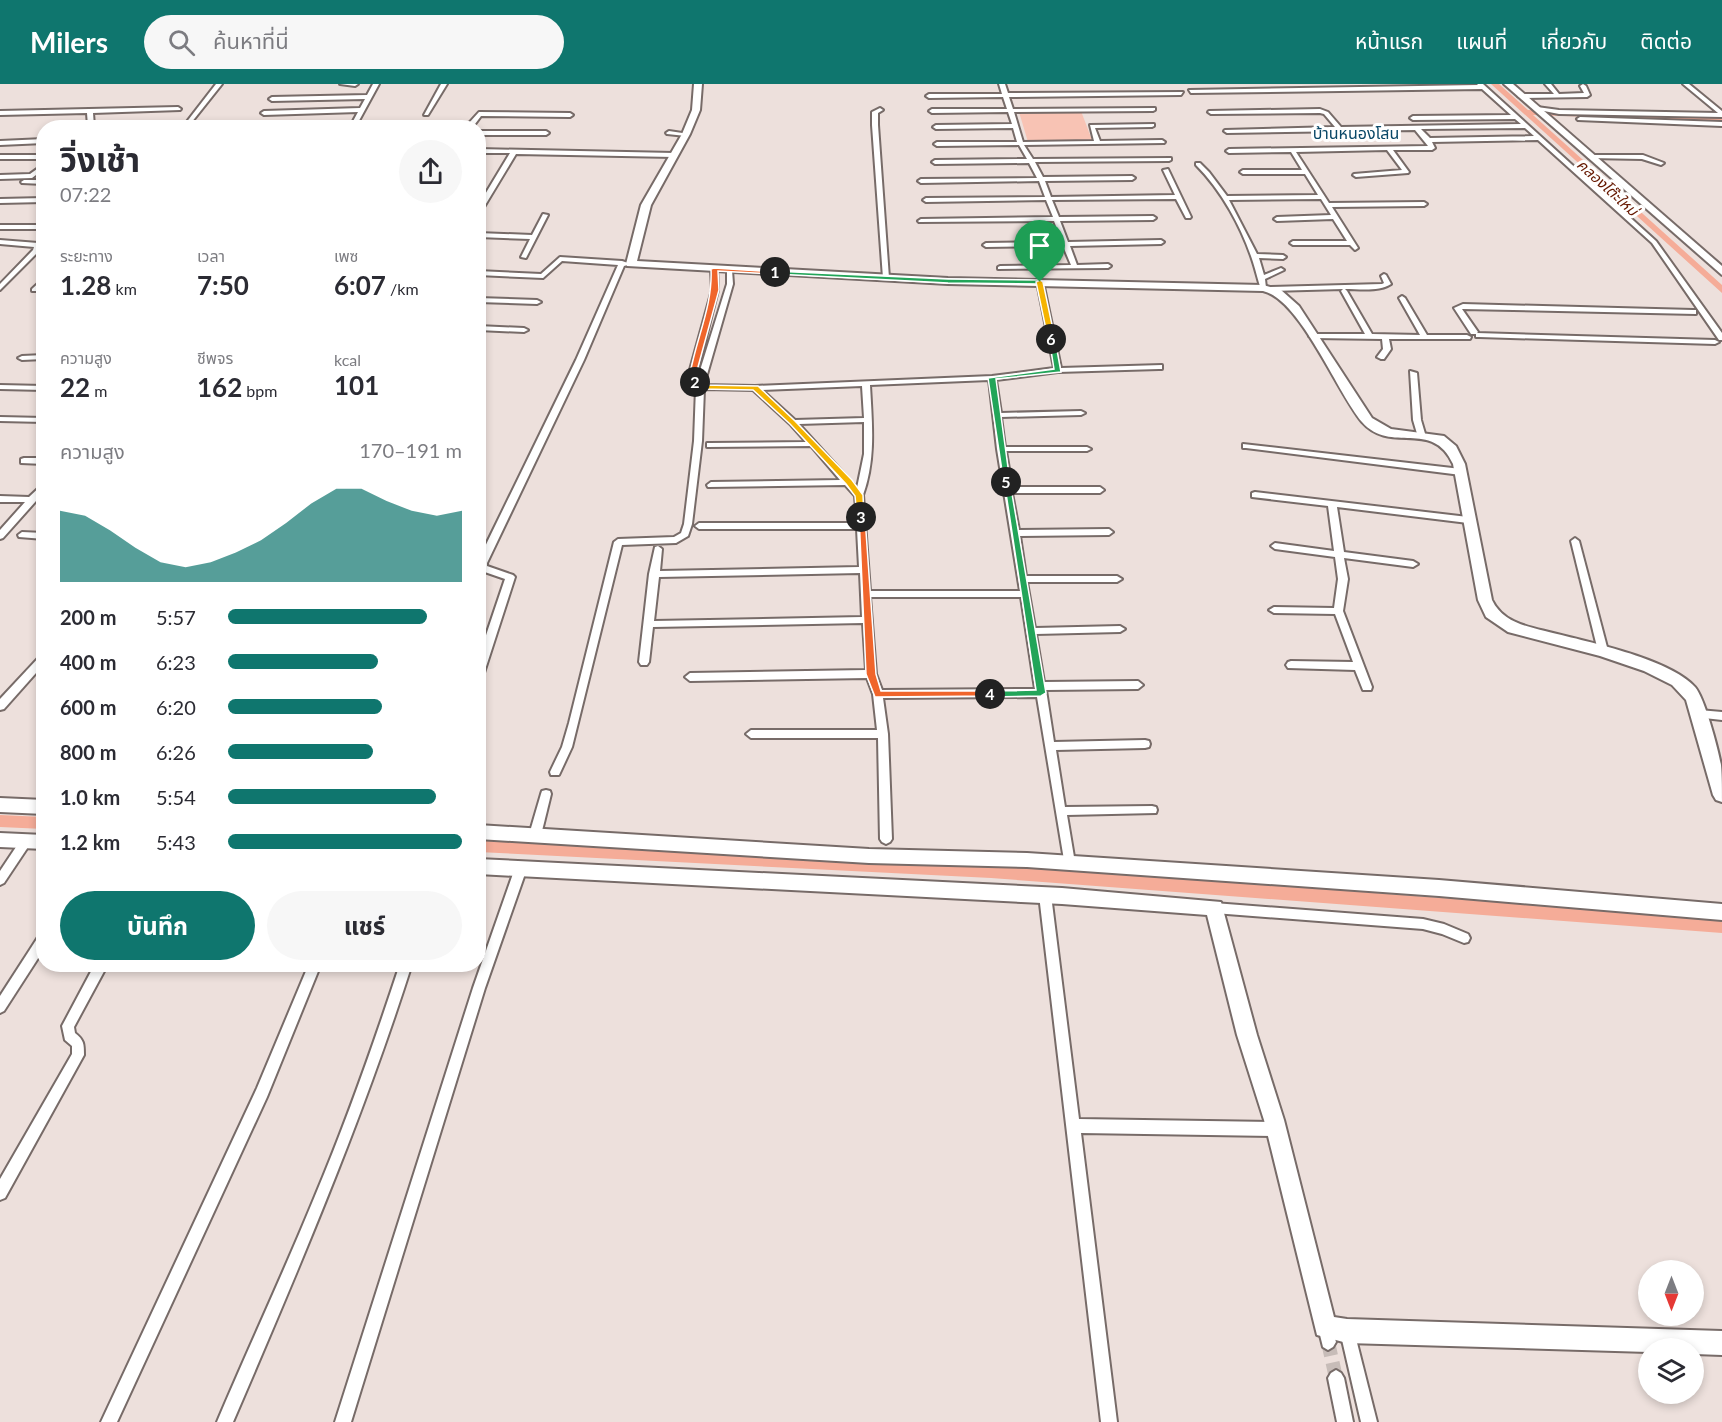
<!DOCTYPE html>
<html lang="th">
<meta charset="utf-8">
<style>
:root{--surface:#fff;--page:#f7f7f7;--text:#2b2b33;--muted:#7c7c81;--accent:#0f766e}
body{margin:0;font-family:Lato,"Noto Sans Thai",sans-serif;background:var(--page);color:var(--text);height:100vh;display:flex;flex-direction:column;font-size:22px;white-space:nowrap}
*{box-sizing:border-box;margin:0}
p{font-size:20px;color:var(--muted)}
.icon{flex:none;width:33px;height:33px;fill:none;stroke:currentColor;stroke-width:2;stroke-linecap:round;stroke-linejoin:round}
.map{position:relative;flex:1;overflow:hidden}
.sheet{position:absolute;left:36px;top:36px;width:450px;height:852px;display:flex;flex-direction:column;background:var(--surface);border-radius:24px;box-shadow:0 3px 9px #0003}
.sheet>*{flex:none}
.needle{width:39px;rotate:180deg}
.buttons{position:absolute;left:1638px;top:1176px;display:grid;gap:12px}
.buttons a{display:grid;place-items:center;width:66px;height:66px;border-radius:50%;background:var(--surface);box-shadow:0 3px 9px #0003;font-size:30px}
.pin{position:absolute;display:grid;place-items:center;width:51px;height:51px;color:#fff;margin:-62px -26px;border-radius:50% 50% 50% 0;rotate:-45deg;box-shadow:0 0 6px #0007}
.pin .icon{rotate:45deg}
.km{position:absolute;width:30px;height:30px;margin:-15px;border-radius:50%;background:#222;color:#fff;font-size:16px;line-height:30px;text-align:center}
.round{display:grid;place-items:center;flex:none;width:63px;height:63px;border-radius:32px;background:var(--page)}
.headline{display:flex;align-items:center;justify-content:space-between;height:102px;padding:0 24px}
h1{font-size:33px;font-weight:700;line-height:45px}
.metrics{display:grid;grid-template-columns:repeat(3,1fr);gap:9px;height:102px;padding:6px 24px}
.metrics div{display:grid;align-content:center}
.metrics b{font-size:26px;font-weight:700}
.metrics small{font-size:16px;font-weight:400}
.metrics p{font-size:16px}
.chart{height:168px;padding:12px 24px}
.chart p{display:flex;justify-content:space-between}
.chart svg{width:100%;height:108px;margin-top:6px;fill:var(--accent);opacity:.7}
.primary-button{display:flex;gap:12px;margin-top:auto;padding:12px 24px}
.primary-button a{flex:1;height:69px;border-radius:36px;background:var(--accent);color:#fff;font-size:24px;font-weight:700;line-height:69px;text-align:center}
.primary-button a+a{background:var(--page);color:var(--text)}
ul{padding:0 24px;list-style:none;font-size:20px}
li{display:grid;grid-template-columns:96px 72px 1fr;align-items:center;height:45px}
li i{height:15px;border-radius:8px;background:var(--accent)}
header{display:flex;align-items:center;gap:36px;box-sizing:border-box;height:84px;padding:0 30px;background:var(--accent);color:#fff}
header strong{font-size:28px}
nav{display:flex;gap:33px;margin-inline-start:auto;font-size:21px}
.search{width:420px;height:54px;background:var(--page);display:flex;align-items:center;gap:15px;box-sizing:border-box;padding:0 21px;border-radius:33px;color:var(--muted);font-size:22px}
.map>svg:first-child{display:block}
</style>
<header>
<strong>Milers</strong>
<div class="search"><svg class="icon" aria-label="search" viewBox="0 0 24 24"><circle cx="10" cy="10" r="6"/><path d="M15 15l6 6"/></svg>ค้นหาที่นี่</div>
<nav><a>หน้าแรก</a><a>แผนที่</a><a>เกี่ยวกับ</a><a>ติดต่อ</a></nav>
</header>
<div class="map">
<svg width="1722" height="1338" viewBox="0 0 1722 1338">
<rect width="100%" height="100%" fill="#ede0dc"/>
<path fill="#f8c3b4" d="M 1081,27 L 1092,56 L 1028,58 L 1019,28 Z"/>
<g fill="none" stroke-linecap="round" stroke-linejoin="round">
<g fill="#f5ac98" fill-rule="evenodd">
<path d="M 1491,0 L 1499,0 L 1528,26 L 1722,33 L 1722,37 L 1533,31 L 1722,201 L 1722,209 Z"/>
<path d="M 0,731 L 44,733 L 44,745 L 0,743 Z"/>
<path d="M 478,754 L 991,780 L 1722,835 L 1722,849 L 991,794 L 478,768 Z"/>
</g>
<path stroke="#c7bcb8" stroke-width="14" stroke-dasharray="14 7" stroke-linecap="butt" d="M 1328,1258 L 1336,1294"/>
<g stroke="#776b68" stroke-width="4">
<g id="street">
<path d="M 216,0 L 222,0 L 187,44 L 182,44 Z"/>
<path d="M 340,0 L 358,0 L 355,2 Z"/>
<path d="M 373,0 L 379,0 L 355,44 L 257,44 L 352,39 L 358,28 L 264,31 L 261,29 L 264,27 L 360,24 L 365,15 L 272,17 L 269,15 L 272,13 L 367,11 Z"/>
<path d="M 441,0 L 447,0 L 428,31 L 424,31 Z"/>
<path d="M 999,0 L 1005,0 L 1008,9 L 1183,8 L 1181,11 L 1009,13 L 1013,25 L 1155,24 L 1155,26 L 1153,27 L 1014,28 L 1023,58 L 1094,57 L 1090,41 L 1154,40 L 1154,42 L 1152,43 L 1095,44 L 1100,57 L 1162,56 L 1165,58 L 1164,59 L 1024,61 L 1033,75 L 1171,74 L 1171,76 L 1169,77 L 1035,78 L 1043,93 L 1132,92 L 1135,94 L 1132,96 L 1045,97 L 1051,113 L 1175,111 L 1163,86 L 1168,85 L 1191,133 L 1190,134 L 1186,134 L 1176,115 L 1052,116 L 1059,133 L 1153,132 L 1156,134 L 1153,136 L 1060,137 L 1068,158 L 1161,156 L 1164,158 L 1161,160 L 1070,162 L 1077,181 L 1108,180 L 1111,182 L 1108,184 L 998,185 L 998,183 L 1000,182 L 1071,181 L 1063,162 L 986,163 L 983,161 L 986,159 L 1062,158 L 1054,137 L 919,138 L 918,137 L 921,135 L 1053,133 L 1046,116 L 926,118 L 923,116 L 926,114 L 1045,113 L 1039,97 L 921,99 L 918,97 L 921,95 L 1037,94 L 1029,79 L 935,80 L 932,78 L 935,76 L 1027,75 L 1019,61 L 937,62 L 934,60 L 937,58 L 1017,58 L 1013,44 L 936,45 L 933,43 L 936,41 L 1012,40 L 1008,28 L 932,29 L 929,27 L 932,25 L 1007,25 L 1003,13 L 929,14 L 926,12 L 929,10 L 1002,10 Z"/>
<path d="M 1477,0 L 1483,0 L 1656,157 L 1722,249 L 1722,256 L 1719,256 L 1652,159 L 1538,56 L 1432,58 L 1435,64 L 1432,66 L 1393,66 L 1409,88 L 1408,89 L 1356,93 L 1353,91 L 1354,90 L 1402,86 L 1387,66 L 1296,68 L 1329,119 L 1424,118 L 1427,120 L 1424,122 L 1332,123 L 1358,164 L 1355,166 L 1350,161 L 1293,161 L 1290,159 L 1293,157 L 1347,157 L 1333,135 L 1277,137 L 1274,135 L 1277,133 L 1331,131 L 1321,115 L 1229,116 L 1257,170 L 1283,171 L 1286,173 L 1283,175 L 1259,174 L 1264,191 L 1281,184 L 1284,186 L 1265,195 L 1266,204 L 1261,205 C 1258,197 1256,187 1253,178 C 1242,144 1222,107 1196,81 L 1196,79 L 1200,79 L 1209,88 L 1227,112 L 1318,111 L 1305,90 L 1243,90 L 1240,88 L 1243,86 L 1302,86 L 1291,68 L 1229,69 L 1226,67 L 1229,65 L 1428,62 L 1415,46 L 1227,49 L 1224,47 L 1225,46 L 1335,43 L 1324,30 L 1320,29 L 1211,30 L 1208,28 L 1209,27 L 1320,25 L 1328,28 L 1341,43 L 1521,40 L 1515,35 L 1413,36 L 1410,34 L 1413,32 L 1511,31 L 1482,5 L 1191,9 L 1189,6 L 1478,1 ZM 1525,44 L 1534,52 L 1430,54 L 1421,45 Z"/>
<path d="M 1545,0 L 1551,0 L 1559,10 L 1584,9 L 1580,2 L 1583,0 L 1586,2 L 1590,11 L 1587,13 L 1521,14 L 1518,12 L 1521,10 L 1554,10 Z"/>
<path d="M 1683,0 L 1689,0 L 1722,27 L 1722,33 L 1559,30 L 1534,25 L 1537,23 L 1559,26 L 1718,29 Z"/>
<path d="M 178,23 L 181,25 L 180,26 L 93,29 L 94,42 L 92,44 L 88,42 L 87,29 L 0,31 L 0,27 Z"/>
<path d="M 880,24 L 883,26 L 878,29 L 878,41 L 889,194 L 886,196 L 883,194 L 872,41 L 872,28 Z"/>
<path d="M 479,28 L 570,29 L 573,31 L 570,33 L 481,32 L 472,44 L 383,44 L 469,39 Z"/>
<path d="M 1580,33 L 1722,38 L 1722,42 L 1578,36 L 1577,35 Z"/>
<path d="M 478,47 L 546,47 L 549,49 L 546,51 L 478,51 Z"/>
<path d="M 669,47 L 689,50 L 686,52 L 667,50 L 666,49 Z"/>
<path d="M 44,55 L 44,59 L 0,61 L 0,57 Z"/>
<path d="M 478,65 L 674,69 L 677,71 L 674,73 L 516,70 L 481,128 L 478,130 L 478,122 L 510,69 L 478,69 Z"/>
<rect x="0" y="71" width="44" height="4"/>
<path d="M 1591,71 L 1643,71 L 1664,79 L 1661,81 L 1642,75 L 1589,74 L 1588,73 Z"/>
<path d="M 44,80 L 44,85 L 32,94 L 0,95 L 0,91 L 30,90 Z"/>
<path d="M 24,96 L 44,96 L 44,100 L 22,99 L 21,98 Z"/>
<path d="M 44,114 L 44,118 L 0,119 L 0,115 Z"/>
<path d="M 543,130 L 548,131 L 526,174 L 521,173 L 530,155 L 478,153 L 478,149 L 532,151 Z"/>
<rect x="0" y="141" width="44" height="4"/>
<path d="M 0,156 L 38,159 L 41,161 L 38,168 L 0,206 L 0,200 L 33,166 L 34,163 L 0,160 Z"/>
<path d="M 560,173 L 622,177 L 631,180 L 624,182 L 584,276 L 487,479 L 487,482 L 513,491 L 515,493 L 483,592 L 478,595 L 478,575 L 505,495 L 479,486 L 478,477 L 576,276 L 618,181 L 562,177 L 543,194 L 478,191 L 478,187 L 541,190 Z"/>
<path d="M 714,183 L 717,185 L 718,206 L 696,293 L 697,296 L 727,200 L 727,185 L 732,186 L 733,200 L 706,294 L 702,301 L 755,302 L 992,292 L 1054,284 L 1037,198 L 1040,196 L 1043,198 L 1061,284 L 1162,281 L 1162,285 L 1159,285 L 1058,288 L 996,296 L 1001,329 L 1081,327 L 1085,329 L 1081,331 L 1001,333 L 1005,363 L 1087,363 L 1091,365 L 1087,367 L 1006,367 L 1012,403 L 1100,403 L 1104,406 L 1100,409 L 1012,409 L 1019,446 L 1109,445 L 1113,448 L 1109,451 L 1020,452 L 1026,492 L 1117,492 L 1122,495 L 1117,498 L 1027,498 L 1035,544 L 1120,542 L 1125,545 L 1120,548 L 1036,550 L 1044,598 L 1138,597 L 1143,601 L 1138,605 L 1046,606 L 1054,658 L 1145,656 L 1149,657 L 1150,660 L 1149,663 L 1145,664 L 1056,666 L 1065,723 L 1152,722 L 1156,723 L 1157,726 L 1156,729 L 1067,731 L 1075,779 L 1073,782 L 1069,784 L 1065,782 L 1037,613 L 883,614 L 888,650 L 892,755 L 890,758 L 886,760 L 882,758 L 880,755 L 878,654 L 751,654 L 746,650 L 751,646 L 877,646 L 873,610 L 867,594 L 690,597 L 685,593 L 690,589 L 866,586 L 863,539 L 653,543 L 649,578 L 647,581 L 641,581 L 639,578 L 649,490 L 655,463 L 658,462 L 662,465 L 660,487 L 859,483 L 857,445 L 699,445 L 695,442 L 699,439 L 857,439 L 855,412 L 845,401 L 708,403 L 707,401 L 711,398 L 840,396 L 811,362 L 707,363 L 707,359 L 710,359 L 806,358 L 790,340 L 753,306 L 704,305 L 702,357 L 692,440 L 688,452 L 676,459 L 622,461 L 572,663 L 559,691 L 551,691 L 550,688 L 562,663 L 569,639 L 614,458 L 618,455 L 674,453 L 681,449 L 684,440 L 694,357 L 696,304 L 689,298 L 688,293 L 712,206 L 711,185 ZM 989,296 L 997,365 L 1020,507 L 870,507 L 863,411 C 876,375 872,339 870,301 ZM 862,302 L 864,334 L 795,336 L 762,306 ZM 864,338 L 864,370 L 857,404 L 799,340 ZM 860,489 L 862,533 L 654,537 L 659,493 ZM 870,513 L 1021,513 L 1035,605 L 882,606 L 876,590 Z"/>
<path d="M 1384,190 L 1386,191 L 1391,200 C 1379,208 1359,205 1345,205 L 1347,207 L 1372,250 L 1420,251 L 1399,214 L 1402,212 L 1405,214 L 1427,251 L 1467,251 L 1471,253 L 1470,255 L 1389,255 L 1391,265 L 1384,275 L 1381,275 L 1377,273 L 1383,265 L 1382,255 L 1313,254 L 1309,252 L 1313,250 L 1365,250 L 1341,207 L 1343,205 L 1271,207 L 1268,205 L 1271,203 L 1382,200 L 1384,199 L 1381,192 Z"/>
<path d="M 44,194 L 44,200 L 36,207 L 32,207 L 32,205 Z"/>
<path d="M 478,214 L 537,216 L 541,218 L 537,220 L 478,218 Z"/>
<path d="M 1463,220 L 1693,226 L 1696,226 L 1696,230 L 1462,225 L 1478,248 L 1477,249 L 1715,256 L 1719,258 L 1715,260 L 1479,253 L 1476,253 L 1476,250 L 1471,250 L 1454,224 Z"/>
<path d="M 478,242 L 524,244 L 528,246 L 524,248 L 478,246 Z"/>
<path d="M 44,271 L 44,275 L 22,276 L 18,274 L 22,272 Z"/>
<path d="M 1410,287 L 1417,289 L 1421,336 L 1426,353 L 1422,355 L 1418,353 L 1413,336 Z"/>
<path d="M 0,301 L 44,302 L 44,306 L 0,305 Z"/>
<path d="M 0,333 L 44,334 L 44,338 L 0,337 Z"/>
<path d="M 1243,360 L 1461,385 L 1465,388 L 1461,391 L 1246,364 L 1243,364 Z"/>
<path d="M 24,374 L 44,374 L 44,380 L 21,379 L 21,375 Z"/>
<path d="M 44,399 L 44,408 L 3,454 L 0,455 L 0,446 L 25,418 L 0,418 L 0,412 L 29,413 Z"/>
<path d="M 1255,408 L 1468,433 L 1472,436 L 1468,439 L 1337,423 L 1344,468 L 1413,477 L 1418,480 L 1413,483 L 1344,474 L 1348,495 L 1343,527 L 1372,603 L 1371,606 L 1363,606 L 1355,586 L 1288,584 L 1286,581 L 1288,578 L 1291,577 L 1353,578 L 1335,530 L 1274,529 L 1269,526 L 1274,523 L 1334,524 L 1338,495 L 1335,473 L 1275,465 L 1271,462 L 1275,459 L 1334,467 L 1328,422 L 1252,413 L 1252,409 Z"/>
<path d="M 22,448 L 44,449 L 44,455 L 19,453 L 18,451 Z"/>
<path d="M 1575,454 L 1579,457 L 1608,567 L 1603,570 L 1598,567 L 1571,457 Z"/>
<path d="M 44,570 L 44,580 L 4,625 L 0,626 L 0,615 L 41,571 Z"/>
<path d="M 1699,626 L 1722,628 L 1722,636 L 1695,633 L 1694,630 L 1695,627 Z"/>
<path d="M 546,706 L 550,707 L 551,710 L 541,751 L 539,754 L 535,756 L 531,754 L 529,751 L 541,710 L 542,707 Z"/>
<path d="M 26,752 L 30,754 L 32,757 L 4,799 L 0,801 L 0,787 L 22,754 Z"/>
<path d="M 521,779 L 525,781 L 527,784 L 485,904 L 351,1338 L 335,1338 L 473,904 L 515,784 L 517,781 Z"/>
<path d="M 1045,806 L 1049,807 L 1051,811 L 1079,1035 L 1277,1038 L 1282,1040 L 1284,1045 L 1282,1050 L 1277,1052 L 1081,1049 L 1117,1338 L 1101,1338 L 1039,811 L 1041,807 Z"/>
<path d="M 1214,819 L 1423,835 L 1444,840 L 1468,850 L 1470,854 L 1468,858 L 1464,859 L 1442,850 L 1423,845 L 1214,829 L 1210,828 L 1208,824 L 1210,820 Z"/>
<path d="M 44,849 L 44,865 L 4,927 L 0,929 L 0,912 L 40,850 Z"/>
<path d="M 95,880 L 108,880 L 74,943 L 75,949 C 84,956 84,960 84,971 L 5,1114 L 0,1116 L 0,1095 L 72,970 L 72,962 L 65,956 L 62,942 Z"/>
<path d="M 309,880 L 321,880 L 267,1013 L 117,1338 L 101,1338 L 257,1004 Z"/>
<path d="M 400,880 L 412,880 C 362,1037 298,1187 233,1338 L 217,1338 C 249,1262 284,1188 315,1112 C 347,1036 374,959 400,880 Z"/>
<path d="M 1325,1236 L 1330,1238 L 1336,1258 L 1333,1263 L 1328,1266 L 1323,1263 L 1318,1243 L 1320,1238 Z"/>
<path d="M 1347,1240 L 1352,1242 L 1354,1247 L 1377,1338 L 1361,1338 L 1340,1247 L 1342,1242 Z"/>
<path d="M 1336,1286 L 1341,1289 L 1344,1294 L 1353,1338 L 1337,1338 L 1328,1294 L 1331,1289 Z"/>
</g>
</g>
<g stroke="#776b68" stroke-width="4">
<g id="secondary">
<path d="M 694,0 L 702,0 L 700,26 L 690,50 L 651,121 L 637,177 L 948,194 L 1263,201 L 1281,206 L 1299,222 L 1372,334 L 1391,345 L 1444,352 L 1456,362 L 1465,380 L 1492,516 C 1502,537 1524,542 1545,547 C 1584,557 1669,574 1695,603 C 1705,615 1718,665 1721,681 C 1722,692 1722,706 1722,718 L 1716,716 L 1713,711 L 1686,616 L 1672,601 L 1644,587 L 1600,572 L 1508,548 L 1486,533 L 1478,516 L 1453,380 C 1432,334 1391,371 1362,338 C 1337,308 1300,215 1263,207 L 948,200 L 627,182 L 626,180 L 641,121 L 682,50 L 692,26 Z"/>
<path d="M 1504,0 L 1513,0 L 1722,182 L 1722,191 Z"/>
<path d="M 0,714 L 44,716 L 44,730 L 0,728 Z"/>
<path d="M 478,741 L 869,765 L 1027,769 L 1439,796 L 1722,820 L 1722,836 L 1439,812 L 1027,783 L 869,779 L 478,755 Z"/>
<path d="M 0,749 L 44,751 L 44,765 L 0,763 Z"/>
<path d="M 478,775 L 1062,804 L 1221,818 L 1257,951 L 1284,1036 L 1334,1233 L 1347,1235 L 1722,1247 L 1722,1271 L 1694,1270 L 1694,1264 L 1648,1264 L 1648,1268 L 1347,1259 L 1317,1251 L 1264,1036 L 1237,951 L 1207,831 L 1062,820 L 478,790 Z"/>
</g>
</g>
<use href="#street" fill="#fff" fill-rule="evenodd"/>
<use href="#secondary" fill="#fff" fill-rule="evenodd"/>
</g>
<path fill="#22a559" stroke="#fff" stroke-width="1.5" d="M 773,187 L 948,195 L 1040,196 L 1043,198 L 1040,200 L 948,199 L 775,190 Z"/>
<path fill="#f0652b" stroke="#fff" stroke-width="1.5" d="M 714,184 L 778,188 L 775,190 L 718,187 L 719,206 L 698,283 L 696,296 L 698,298 L 695,300 L 689,296 C 694,259 713,224 711,185 Z"/>
<path fill="#f5b400" stroke="#fff" stroke-width="1.5" d="M 692,297 L 697,297 L 702,301 L 758,302 L 795,337 L 852,396 L 863,411 L 864,434 L 857,433 L 855,412 L 846,400 L 790,340 L 753,306 L 700,305 L 692,300 Z"/>
<path fill="#f0652b" stroke="#fff" stroke-width="1.5" d="M 859,431 L 865,433 L 876,590 L 881,607 L 990,607 L 994,608 L 994,612 L 875,613 L 866,590 Z"/>
<path fill="#22a559" stroke="#fff" stroke-width="1.5" d="M 1004,396 L 1010,398 L 1046,609 L 1041,612 L 990,613 L 986,610 L 990,607 L 1036,606 Z"/>
<path fill="#22a559" stroke="#fff" stroke-width="1.5" d="M 1049,254 L 1055,255 L 1061,288 L 996,295 L 1010,398 L 1004,400 L 988,294 L 1054,285 Z"/>
<path fill="#f5b400" stroke="#fff" stroke-width="1.5" d="M 1040,196 L 1043,198 L 1055,255 L 1051,257 L 1048,255 L 1036,198 Z"/>
<g text-anchor="middle" dominant-baseline="central" stroke-width="6" stroke-linejoin="round" paint-order="stroke">
<g font-size="15" font-style="italic" fill="#661801" stroke="#fff">
<text transform="translate(1608 103) rotate(42)">คลองโต๊ะใหม่</text>
</g>
<g font-size="16" fill="#094767" stroke="#fff">
<text x="1356" y="48">บ้านหนองโสน</text>
</g>
</g>
</svg>
<div class="buttons">
<a><svg class="needle" viewBox="-14 -14 28 28"><path d="M0-13l5 13h-10z" fill="#e53935"/><path d="M0 13l5-13h-10z" fill="#7c7c81"/></svg></a>
<a><svg class="icon" aria-label="layers" viewBox="0 0 24 24"><path d="M12 4l9 5-9 5-9-5zM3 14l9 5 9-5"/></svg></a>
</div>
<div class="pin" style="left:1040px;top:198px;background:#1e9e55"><svg class="icon" aria-label="arrive" viewBox="0 0 24 24"><path d="M6 21V4h12l-3 4 3 4H6"/></svg></div>
<b class="km" style="left:775px;top:188px">1</b>
<b class="km" style="left:695px;top:298px">2</b>
<b class="km" style="left:861px;top:433px">3</b>
<b class="km" style="left:990px;top:610px">4</b>
<b class="km" style="left:1006px;top:398px">5</b>
<b class="km" style="left:1051px;top:255px">6</b>
<section class="sheet">
<div class="headline"><div><h1>วิ่งเช้า</h1><p>07:22</p></div><a class="round"><svg class="icon" aria-label="share" viewBox="0 0 24 24"><path d="M12 15V3M7 8l5-5 5 5M5 13v7h14v-7"/></svg></a></div>
<div class="metrics">
<div><p>ระยะทาง</p><b>1.28<small> km</small></b></div>
<div><p>เวลา</p><b>7:50</b></div>
<div><p>เพซ</p><b>6:07<small> /km</small></b></div>
</div>
<div class="metrics">
<div><p>ความสูง</p><b>22<small> m</small></b></div>
<div><p>ชีพจร</p><b>162<small> bpm</small></b></div>
<div><p>kcal</p><b>101</b></div>
</div>
<div class="chart"><p><span>ความสูง</span>170–191 m</p>
<svg viewBox="0 0 160 44" preserveAspectRatio="none"><path d="M0 44V15L10 17L20 23L30 30L40 36L50 38L60 36L70 32L80 27L90 20L100 12L110 6L120 6L130 11L140 15L150 17L160 15V44z"/></svg>
</div>
<ul>
<li><b>200 m</b>5:57<i style="width:85%"></i></li>
<li><b>400 m</b>6:23<i style="width:64%"></i></li>
<li><b>600 m</b>6:20<i style="width:66%"></i></li>
<li><b>800 m</b>6:26<i style="width:62%"></i></li>
<li><b>1.0 km</b>5:54<i style="width:89%"></i></li>
<li><b>1.2 km</b>5:43<i style="width:100%"></i></li>
</ul>
<div class="primary-button"><a>บันทึก</a><a>แชร์</a></div>
</section>
</div>
